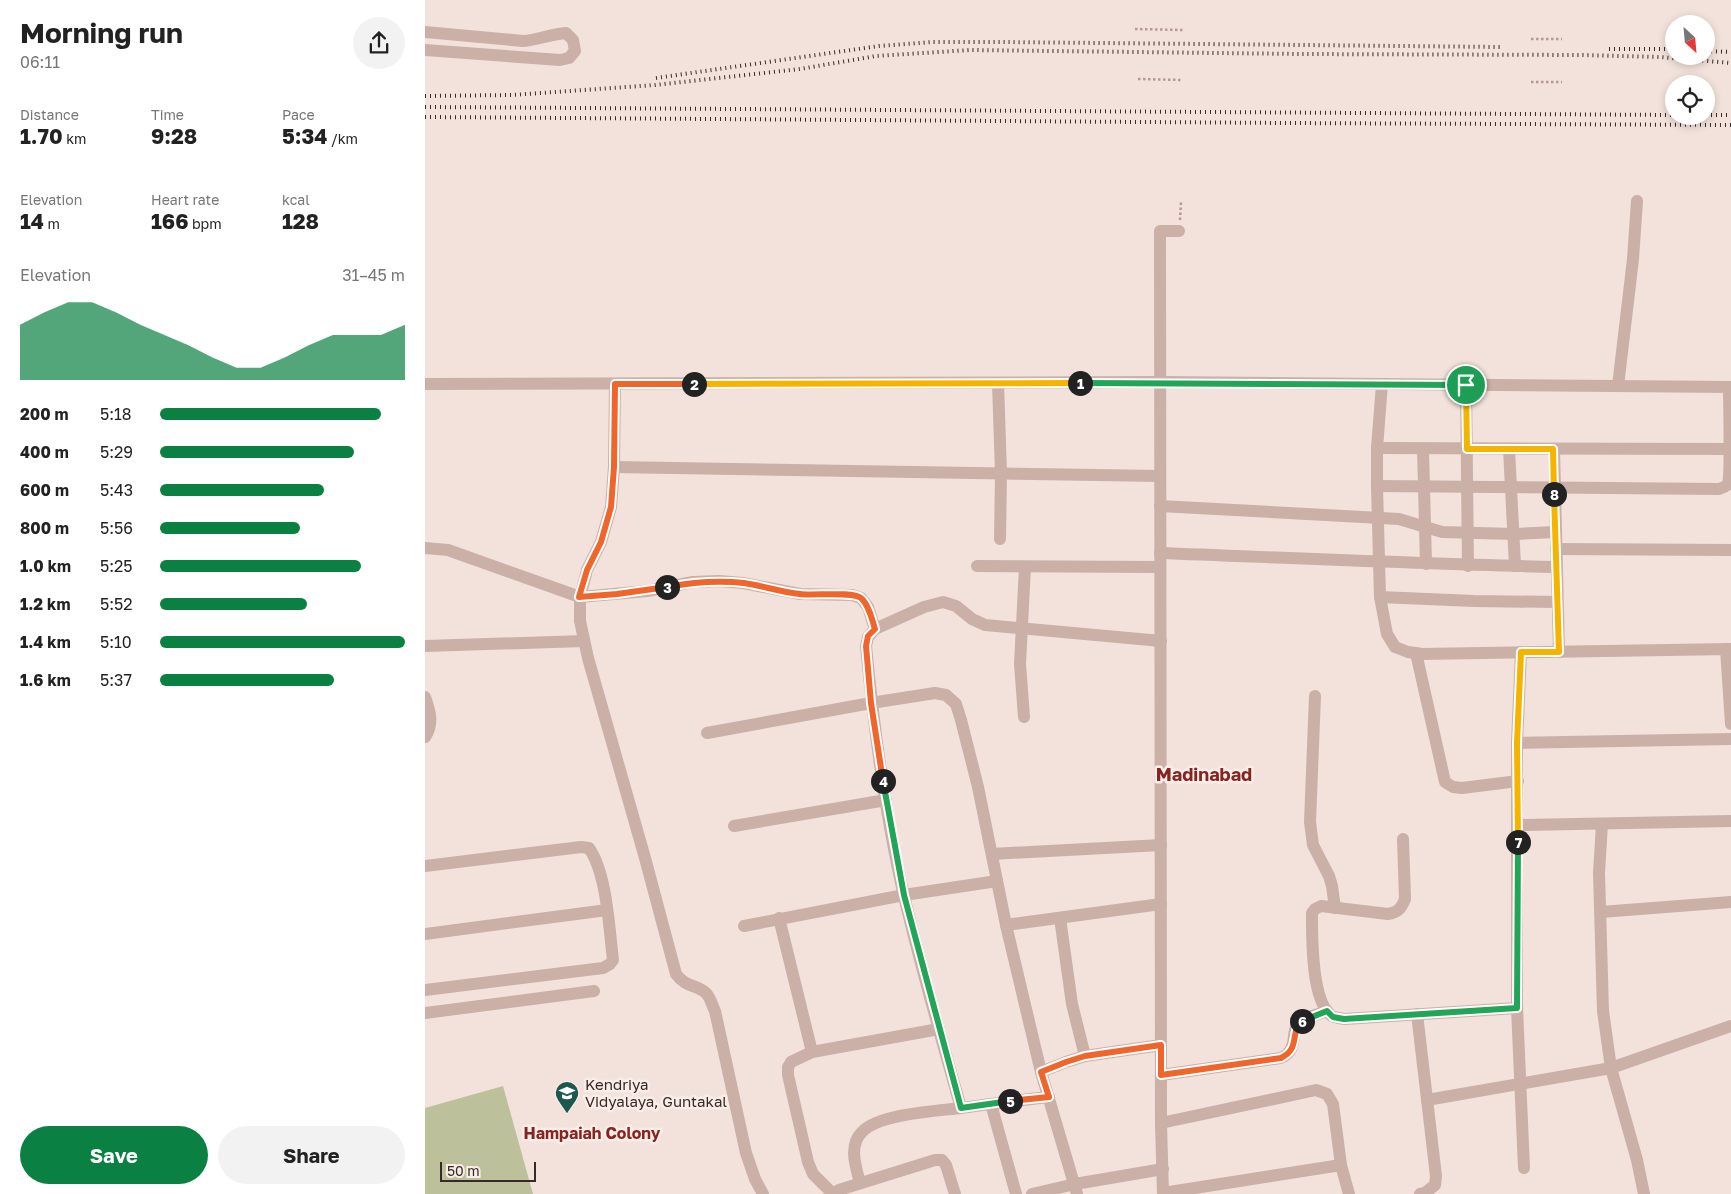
<!DOCTYPE html>
<meta charset="utf-8">
<style>
:root{--surface:#fff;--page:#f2f2f2;--text:#222;--muted:#767676;--accent:#0b8043}
body{margin:0;font-family:"Golos Text",sans-serif;background:var(--page);color:var(--text);height:100vh;display:flex;flex-direction:column;font-size:19px;white-space:nowrap}
*{box-sizing:border-box;margin:0}
p{font-size:16px;color:var(--muted)}
.icon{flex:none;width:28px;height:28px;fill:none;stroke:currentColor;stroke-width:2;stroke-linecap:round;stroke-linejoin:round}
.map{position:relative;flex:1;overflow:hidden}
.drawer{display:flex;flex-direction:column;background:var(--surface);width:425px}
.drawer>*{flex:none}
.needle{width:32px;rotate:154deg}
.controls{position:absolute;left:1240px;top:15px;display:grid;gap:10px}
.controls a{display:grid;place-items:center;width:50px;height:50px;border-radius:50%;background:var(--surface);box-shadow:0 2px 8px #0003;font-size:25px}
.scale{position:absolute;left:15px;bottom:12px;width:96px;box-sizing:border-box;padding-left:5px;border:2px solid #362928;border-top:0;font-size:14px;line-height:18px;white-space:nowrap;color:#362928;-webkit-text-stroke:4px #f9ede7;paint-order:stroke}
.pin{position:absolute;display:grid;place-items:center;width:42px;height:42px;color:#fff;margin:-21px;border:2px solid #fff;border-radius:50%;box-shadow:0 1px 5px #0007}
.km{position:absolute;width:25px;height:25px;margin:-12px;border-radius:50%;background:#222;color:#fff;font-size:14px;line-height:25px;text-align:center}
.round{display:grid;place-items:center;flex:none;width:52px;height:52px;border-radius:26px;background:var(--page)}
.overview{display:flex;align-items:center;justify-content:space-between;height:85px;padding:0 20px}
h1{font-size:28px;font-weight:700;line-height:38px}
.metrics{display:grid;grid-template-columns:repeat(3,1fr);gap:8px;height:85px;padding:5px 20px}
.metrics div{display:grid;align-content:center}
.metrics b{font-size:21px;font-weight:700}
.metrics small{font-size:14px;font-weight:400}
.metrics p{font-size:14px}
.chart{height:140px;padding:10px 20px}
.chart p{display:flex;justify-content:space-between}
.chart svg{width:100%;height:90px;margin-top:5px;fill:var(--accent);opacity:.7}
.button{display:flex;gap:10px;margin-top:auto;padding:10px 20px}
.button a{flex:1;height:58px;border-radius:30px;background:var(--accent);color:#fff;font-size:20px;font-weight:700;line-height:58px;text-align:center}
.button a+a{background:var(--page);color:var(--text)}
ul{padding:0 20px;list-style:none;font-size:16px}
li{display:grid;grid-template-columns:80px 60px 1fr;align-items:center;height:38px}
li i{height:12px;border-radius:6px;background:var(--accent)}
main{display:flex;flex:1;min-height:0}
.map>svg:first-child{display:block}
</style>
<main>
<section class="drawer">
<div class="overview"><div><h1>Morning run</h1><p>06:11</p></div><a class="round"><svg class="icon" aria-label="share" viewBox="0 0 24 24"><path d="M12 15V3M7 8l5-5 5 5M5 13v7h14v-7"/></svg></a></div>
<div class="metrics">
<div><p>Distance</p><b>1.70<small> km</small></b></div>
<div><p>Time</p><b>9:28</b></div>
<div><p>Pace</p><b>5:34<small> /km</small></b></div>
</div>
<div class="metrics">
<div><p>Elevation</p><b>14<small> m</small></b></div>
<div><p>Heart rate</p><b>166<small> bpm</small></b></div>
<div><p>kcal</p><b>128</b></div>
</div>
<div class="chart"><p><span>Elevation</span>31–45 m</p>
<svg viewBox="0 0 160 44" preserveAspectRatio="none"><path d="M0 44V17L10 11L20 6L30 6L40 11L50 17L60 22L70 27L80 33L90 38L100 38L110 33L120 27L130 22L140 22L150 22L160 17V44z"/></svg>
</div>
<ul>
<li><b>200 m</b>5:18<i style="width:90%"></i></li>
<li><b>400 m</b>5:29<i style="width:79%"></i></li>
<li><b>600 m</b>5:43<i style="width:67%"></i></li>
<li><b>800 m</b>5:56<i style="width:57%"></i></li>
<li><b>1.0 km</b>5:25<i style="width:82%"></i></li>
<li><b>1.2 km</b>5:52<i style="width:60%"></i></li>
<li><b>1.4 km</b>5:10<i style="width:100%"></i></li>
<li><b>1.6 km</b>5:37<i style="width:71%"></i></li>
</ul>
<div class="button"><a>Save</a><a>Share</a></div>
</section>
<div class="map">
<svg width="1306" height="1194" viewBox="0 0 1306 1194">
<rect width="100%" height="100%" fill="#f2e2db"/>
<path fill="#bcc19b" d="M 78,1086 L 108,1194 L 0,1194 L 0,1108 Z"/>
<g fill="none" stroke-linecap="round" stroke-linejoin="round">
<g stroke="#b69991" stroke-width="2.5" stroke-dasharray="2.5 2.5" stroke-linecap="butt">
<path d="M 710,29 L 758,30"/>
<path d="M 1106,39 L 1137,39"/>
<path d="M 713,79 L 757,80"/>
<path d="M 1106,82 L 1137,82"/>
<path d="M 755,220 L 756,202"/>
</g>
<g stroke="#cab0a7" stroke-width="12">
<path d="M 0,32 L 98,41 C 113,40 126,34 141,33 L 148,40 L 150,51 L 144,58 L 135,60 L 0,50"/>
<path d="M 573,383 L 576,473 L 575,539"/>
<path d="M 0,384 L 735,382 L 1306,387"/>
<path d="M 190,384 L 189,467 L 186,507 L 176,542 L 162,570 L 155,597 L 155,621 L 163,658 L 220,858 L 251,974 C 261,988 271,984 281,993 C 286,998 287,1006 290,1011 L 321,1153 L 330,1179 L 338,1194"/>
<path d="M 957,384 L 952,448 L 952,486 L 955,597 L 962,634 L 970,647 L 983,652 L 997,654 L 1306,649"/>
<path d="M 1041,385 L 1043,566"/>
<path d="M 1193,386 L 1208,259 L 1212,201"/>
<path d="M 952,448 L 1306,449"/>
<path d="M 998,449 L 1001,564"/>
<path d="M 1084,449 L 1090,566"/>
<path d="M 1129,449 L 1134,652"/>
<path d="M 189,467 L 735,476"/>
<path d="M 952,486 L 1293,489 C 1297,488 1300,488 1303,484 C 1306,474 1304,402 1304,387"/>
<path d="M 735,506 L 974,519 L 1017,532 L 1089,534 L 1130,532"/>
<path d="M 0,548 L 23,550 L 155,597 L 222,591 L 268,582 L 294,581 L 318,583 L 375,594 L 427,595 L 436,598 L 443,607 L 450,629"/>
<path d="M 1131,549 L 1306,550"/>
<path d="M 735,553 C 867,558 999,564 1131,567"/>
<path d="M 552,566 L 735,567"/>
<path d="M 955,597 L 1049,601 L 1132,602"/>
<path d="M 0,646 L 159,641"/>
<path d="M 1301,649 L 1306,724"/>
<path d="M 1096,652 L 1092,743 L 1092,1008 L 1099,1168"/>
<path d="M 991,653 L 1020,782 L 1028,787 L 1037,788 L 1093,781"/>
<path d="M 890,696 L 885,822 L 888,845 L 904,876 L 907,886 L 910,908"/>
<path d="M 0,697 C 5,711 9,724 0,737"/>
<path d="M 599,717 L 595,664 L 600,567"/>
<path d="M 282,733 L 446,703 L 510,693 L 521,695 L 531,704 L 536,720 L 553,787 L 581,925 L 616,1072 L 652,1194"/>
<path d="M 1092,743 L 1306,739"/>
<path d="M 1093,825 L 1306,821"/>
<path d="M 309,826 L 461,800"/>
<path d="M 978,839 L 980,899 C 976,909 973,912 963,914 L 896,906 L 890,909 L 887,913 C 887,936 886,1002 907,1016 C 910,1018 915,1018 919,1019 L 1092,1008"/>
<path d="M 567,854 L 736,845"/>
<path d="M 0,866 L 156,847 L 164,848 C 182,874 184,928 188,960 L 185,964 L 178,968 L 0,990"/>
<path d="M 1176,912 L 1306,902"/>
<path d="M 354,918 L 387,1052"/>
<path d="M 635,918 L 647,1004 L 660,1056"/>
<path d="M 581,925 L 736,904"/>
<path d="M 319,926 L 479,895 L 572,881"/>
<path d="M 0,934 L 182,910"/>
<path d="M 0,1013 L 169,991"/>
<path d="M 992,1014 L 1011,1176 L 1010,1185 L 1000,1193 L 995,1194"/>
<path d="M 616,1072 L 641,1062 L 660,1056 L 736,1045"/>
<path d="M 736,1075 L 856,1058 C 876,1048 863,1031 876,1021 C 883,1016 894,1014 902,1011"/>
<path d="M 1002,1100 L 1186,1068 L 1178,1011 L 1174,873 L 1177,824"/>
<path d="M 566,1104 L 591,1194"/>
<path d="M 536,1108 C 516,1038 496,967 479,896 C 460,814 449,729 441,646 L 443,637 L 450,629 L 499,607 L 518,602 L 531,606 L 547,619 L 560,625 L 736,641"/>
<path d="M 736,1123 L 891,1090 L 902,1094 L 908,1104 L 916,1165 L 924,1194"/>
<path d="M 435,1183 C 431,1167 423,1146 437,1132 C 454,1114 511,1111 536,1108 C 566,1104 595,1100 624,1097"/>
<path d="M 738,1193 L 916,1165"/>
<path d="M 408,1194 L 388,1174 L 383,1162 L 363,1075 L 363,1067 L 366,1062 L 387,1052 L 514,1029"/>
<path d="M 408,1194 L 414,1190 L 510,1160 L 517,1160 L 521,1165 L 530,1194"/>
<path d="M 607,1194 L 650,1184 L 738,1169"/>
<path d="M 738,1194 L 736,1123 L 735,231 L 754,231"/>
<path d="M 1219,1194 L 1212,1160 L 1186,1068 L 1306,1026"/>
</g>
<g stroke="#362928" stroke-width="4" stroke-dasharray="1 4" stroke-linecap="butt">
<path d="M 1184,49 L 1249,49"/>
<path d="M 1281,51 L 1306,52"/>
<path d="M 231,78 L 454,46 L 507,42 L 577,42 L 1076,47"/>
<path d="M 0,96 L 87,95 L 230,85 L 375,69 L 451,56 L 545,50 L 875,54 L 1158,55 L 1234,57 L 1306,63"/>
<path d="M 0,107 L 1249,115"/>
<path d="M 1281,115 L 1306,115"/>
<path d="M 0,117 L 861,123 L 1306,125"/>
</g>
</g>
<g fill="none" stroke-linecap="round" stroke-linejoin="round">
<g stroke="#fff" stroke-width="10">
<path id="split-1" d="M 655,383 L 1041,385"/>
</g>
<g stroke="#fff" stroke-width="10">
<path id="split-2" d="M 269,384 L 655,383"/>
</g>
<g stroke="#fff" stroke-width="10">
<path id="split-3" d="M 242,587 L 192,594 L 154,597 L 162,570 L 176,542 L 186,507 L 189,467 L 190,384 L 269,384"/>
</g>
<g stroke="#fff" stroke-width="10">
<path id="split-4" d="M 242,587 C 268,582 293,580 319,583 C 338,586 356,592 375,594 C 388,596 427,591 436,598 C 444,605 447,620 450,629 L 443,636 L 441,646 L 446,703 L 458,781"/>
</g>
<g stroke="#fff" stroke-width="10">
<path id="split-5" d="M 458,781 L 479,895 L 536,1108 L 585,1101"/>
</g>
<g stroke="#fff" stroke-width="10">
<path id="split-6" d="M 585,1101 L 624,1097 L 616,1072 L 641,1062 L 660,1056 L 736,1045 L 736,1075 L 856,1058 C 876,1048 864,1034 877,1021"/>
</g>
<g stroke="#fff" stroke-width="10">
<path id="split-7" d="M 877,1021 L 902,1011 L 908,1017 L 919,1019 L 1092,1008 L 1093,842"/>
</g>
<g stroke="#fff" stroke-width="10">
<path id="split-8" d="M 1093,842 L 1092,743 L 1096,652 L 1134,652 L 1129,494"/>
</g>
<g stroke="#fff" stroke-width="10">
<path id="split-9" d="M 1041,385 L 1042,449 L 1128,449 L 1129,494"/>
</g>
<use href="#split-1" stroke="#22a559" stroke-width="6"/>
<use href="#split-2" stroke="#f5b400" stroke-width="6"/>
<use href="#split-3" stroke="#f0652b" stroke-width="6"/>
<use href="#split-4" stroke="#f0652b" stroke-width="6"/>
<use href="#split-5" stroke="#22a559" stroke-width="6"/>
<use href="#split-6" stroke="#f0652b" stroke-width="6"/>
<use href="#split-7" stroke="#22a559" stroke-width="6"/>
<use href="#split-8" stroke="#f5b400" stroke-width="6"/>
<use href="#split-9" stroke="#f5b400" stroke-width="6"/>
</g>
<defs>
<g id="school-pin" transform="scale(1.25)"><path d="M0 17L-7.5 6A9.5 9.5 0 1 1 7.5 6Z" fill="#1d584f" stroke="#f9ede7"/><path d="M0-5L7-2L0 1L-7-2ZM-4 1L0 2.5L4 1V4Q0 6-4 4Z" fill="#fff"/></g>
</defs>
<g fill-rule="evenodd">
<use href="#school-pin" x="142" y="1093"/>
</g>
<g text-anchor="middle" dominant-baseline="central" stroke-width="5" stroke-linejoin="round" paint-order="stroke">
<g font-size="15" fill="#362928" stroke="#f9ede7" text-anchor="start">
<text x="160" y="1084">Kendriya<tspan x="160" dy="17">Vidyalaya, Guntakal</tspan></text>
</g>
<g font-size="16" font-weight="bold" fill="#852421" stroke="#f9ede7">
<text x="167" y="1133">Hampaiah Colony</text>
</g>
<g font-size="18" font-weight="bold" fill="#852421" stroke="#f9ede7">
<text x="779" y="774">Madinabad</text>
</g>
</g>
</svg>
<div class="controls">
<a><svg class="needle" viewBox="-14 -14 28 28"><path d="M0-13l5 13h-10z" fill="#e53935"/><path d="M0 13l5-13h-10z" fill="#767676"/></svg></a>
<a><svg class="icon" aria-label="locate" viewBox="0 0 24 24"><circle cx="12" cy="12" r="6"/><path d="M12 2v4M12 18v4M2 12h4M18 12h4"/></svg></a>
</div>
<div class="scale">50 m</div>
<div class="pin" style="left:1041px;top:385px;background:#1e9e55"><svg class="icon" aria-label="arrive" viewBox="0 0 24 24"><path d="M6 21V4h12l-3 4 3 4H6"/></svg></div>
<b class="km" style="left:655px;top:383px">1</b>
<b class="km" style="left:269px;top:384px">2</b>
<b class="km" style="left:242px;top:587px">3</b>
<b class="km" style="left:458px;top:781px">4</b>
<b class="km" style="left:585px;top:1101px">5</b>
<b class="km" style="left:877px;top:1021px">6</b>
<b class="km" style="left:1093px;top:842px">7</b>
<b class="km" style="left:1129px;top:494px">8</b>
</div>
</main>
